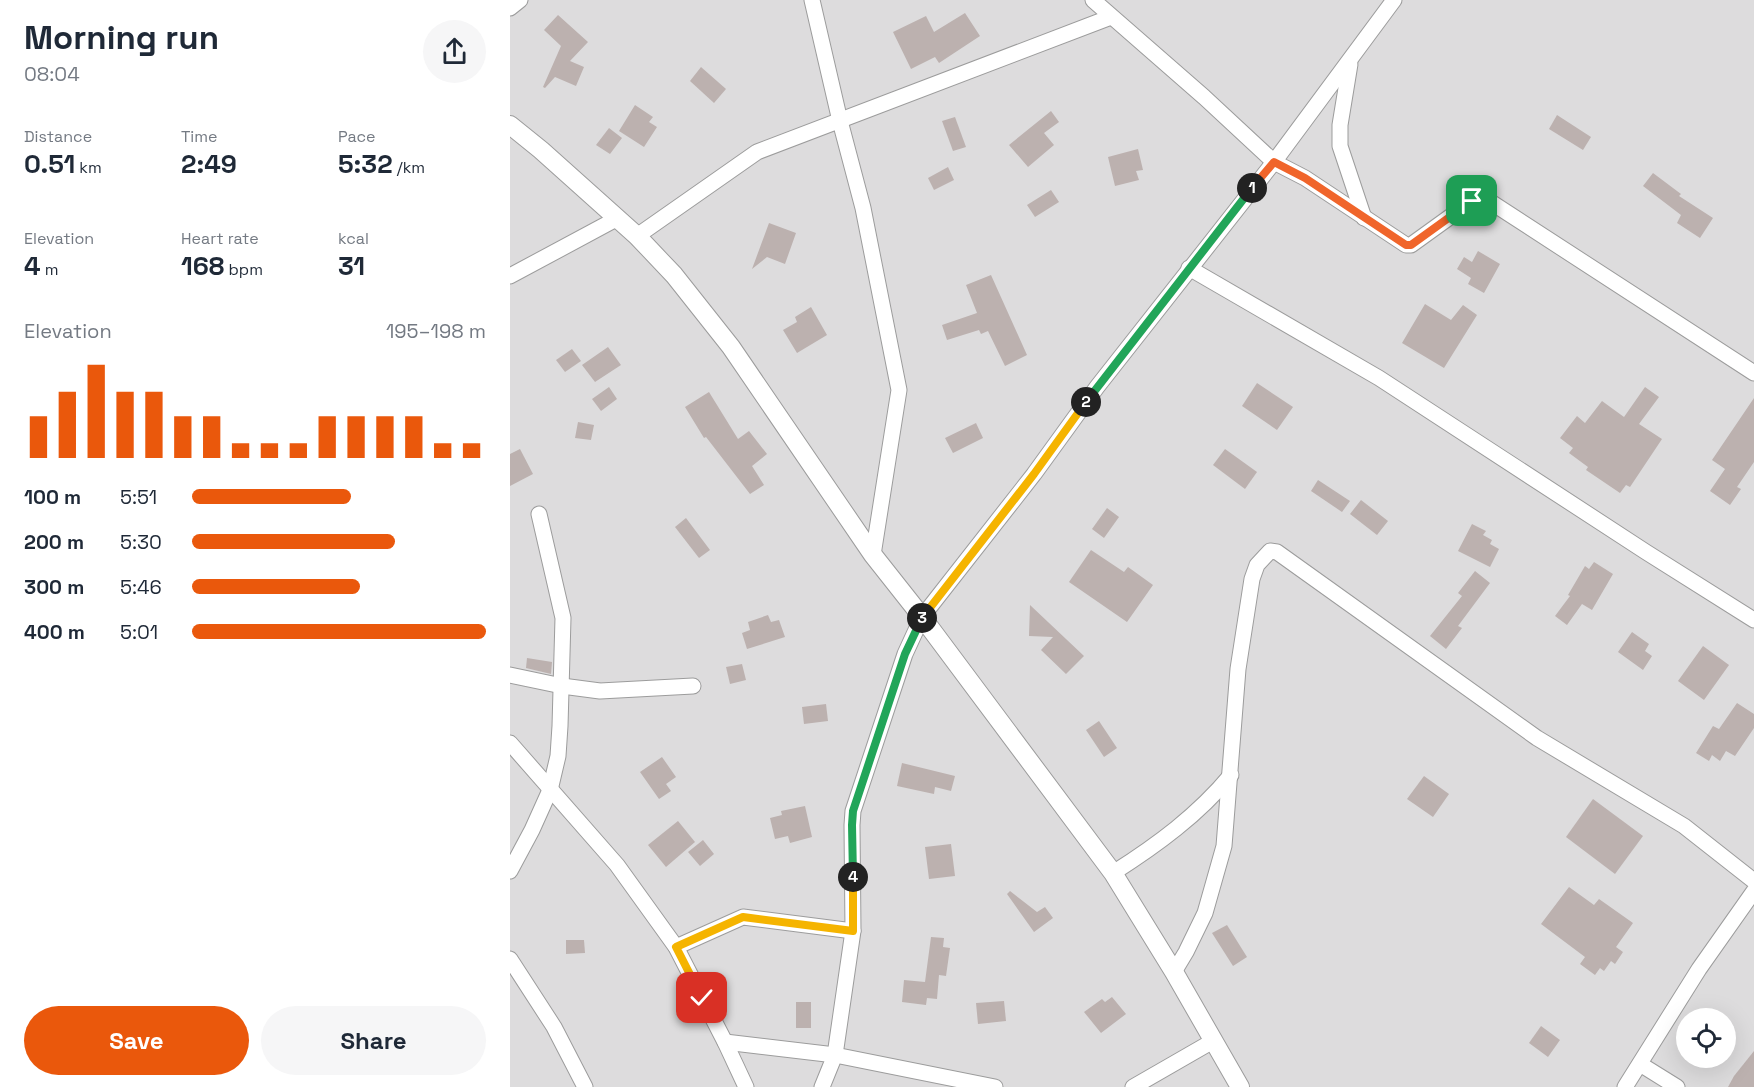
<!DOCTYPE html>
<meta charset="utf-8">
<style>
:root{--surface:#fff;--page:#f6f6f7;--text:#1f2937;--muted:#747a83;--accent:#ea580c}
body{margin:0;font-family:"Space Grotesk",sans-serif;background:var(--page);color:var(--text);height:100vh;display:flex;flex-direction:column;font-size:22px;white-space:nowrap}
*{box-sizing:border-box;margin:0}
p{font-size:20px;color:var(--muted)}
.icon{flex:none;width:33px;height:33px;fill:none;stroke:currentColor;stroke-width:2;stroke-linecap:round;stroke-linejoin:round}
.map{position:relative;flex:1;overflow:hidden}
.side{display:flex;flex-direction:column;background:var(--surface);width:510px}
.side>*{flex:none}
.fabs{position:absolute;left:1166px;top:1008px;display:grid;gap:12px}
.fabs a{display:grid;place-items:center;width:60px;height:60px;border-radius:50%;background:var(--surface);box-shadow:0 6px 24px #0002;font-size:30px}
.pin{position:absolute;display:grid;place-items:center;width:51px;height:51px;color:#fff;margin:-26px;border-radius:12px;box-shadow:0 3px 9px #0006}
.km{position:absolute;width:30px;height:30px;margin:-15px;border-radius:50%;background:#222;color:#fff;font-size:16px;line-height:30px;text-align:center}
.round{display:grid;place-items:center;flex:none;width:63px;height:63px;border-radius:32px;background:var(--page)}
.overview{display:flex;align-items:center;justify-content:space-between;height:102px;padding:0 24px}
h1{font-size:33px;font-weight:700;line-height:45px}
.figures{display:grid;grid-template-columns:repeat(3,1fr);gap:9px;height:102px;padding:6px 24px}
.figures div{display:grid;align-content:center}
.figures b{font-size:26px;font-weight:700}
.figures small{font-size:16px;font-weight:400}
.figures p{font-size:16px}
.chart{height:168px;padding:12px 24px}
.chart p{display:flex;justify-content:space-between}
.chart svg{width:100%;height:108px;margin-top:6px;stroke:var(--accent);stroke-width:6}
.action{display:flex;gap:12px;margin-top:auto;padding:12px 24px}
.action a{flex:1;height:69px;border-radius:36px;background:var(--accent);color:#fff;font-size:24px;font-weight:700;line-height:69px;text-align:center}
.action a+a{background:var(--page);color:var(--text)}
ul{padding:0 24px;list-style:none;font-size:20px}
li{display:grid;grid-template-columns:96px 72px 1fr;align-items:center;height:45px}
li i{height:15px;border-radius:8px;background:var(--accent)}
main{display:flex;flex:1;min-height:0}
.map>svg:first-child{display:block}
</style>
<main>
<section class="side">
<div class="overview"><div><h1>Morning run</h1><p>08:04</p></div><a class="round"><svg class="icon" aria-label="share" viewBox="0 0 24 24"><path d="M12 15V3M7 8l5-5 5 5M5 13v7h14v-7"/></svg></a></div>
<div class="figures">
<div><p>Distance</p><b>0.51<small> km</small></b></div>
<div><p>Time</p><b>2:49</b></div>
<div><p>Pace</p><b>5:32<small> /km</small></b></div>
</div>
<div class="figures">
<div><p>Elevation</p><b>4<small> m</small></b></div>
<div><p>Heart rate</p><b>168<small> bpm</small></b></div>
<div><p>kcal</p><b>31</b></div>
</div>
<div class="chart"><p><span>Elevation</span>195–198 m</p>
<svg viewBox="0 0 160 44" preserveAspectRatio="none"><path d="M5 44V27M15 44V17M25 44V6M35 44V17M45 44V17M55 44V27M65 44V27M75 44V38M85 44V38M95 44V38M105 44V27M115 44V27M125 44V27M135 44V27M145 44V38M155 44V38"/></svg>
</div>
<ul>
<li><b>100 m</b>5:51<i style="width:54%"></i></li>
<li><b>200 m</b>5:30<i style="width:69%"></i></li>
<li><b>300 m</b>5:46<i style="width:57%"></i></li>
<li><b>400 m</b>5:01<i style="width:100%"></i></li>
</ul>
<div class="action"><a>Save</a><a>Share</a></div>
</section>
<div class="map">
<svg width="1244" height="1087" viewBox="0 0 1244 1087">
<rect width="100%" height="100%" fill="#f0eae6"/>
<path fill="#dddcdd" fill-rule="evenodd" d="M 0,0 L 1244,0 L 1244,1087 L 0,1087 ZM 1176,1018 L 1215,1018 L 1215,1058 L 1176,1058 Z"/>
<g fill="#bcb1af">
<path d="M 455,13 L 470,36 L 429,63 L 425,57 L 401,69 L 383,32 L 416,16 L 424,32 Z"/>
<path d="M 48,15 L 78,42 L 60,61 L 74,67 L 66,86 L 45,77 L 35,88 L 33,87 L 51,46 L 34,30 Z"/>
<path d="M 191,67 L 216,89 L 204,103 L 180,81 Z"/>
<path d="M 125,105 L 143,117 L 139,122 L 147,127 L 134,147 L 109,131 Z"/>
<path d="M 541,111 L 549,122 L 534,133 L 544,145 L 518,167 L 499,145 Z"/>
<path d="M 1047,115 L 1081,137 L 1073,150 L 1039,129 Z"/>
<path d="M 445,117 L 456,147 L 443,151 L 432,121 Z"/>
<path d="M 99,128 L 112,138 L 100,154 L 86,145 Z"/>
<path d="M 628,149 L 633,170 L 626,171 L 629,180 L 605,186 L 598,157 Z"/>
<path d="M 438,167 L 444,180 L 424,190 L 418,178 Z"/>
<path d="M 1143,173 L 1171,194 L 1169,196 L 1203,218 L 1190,238 L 1167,223 L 1171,215 L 1133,186 Z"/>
<path d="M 541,190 L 549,202 L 525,217 L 517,205 Z"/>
<path d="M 259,223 L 286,233 L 275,264 L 257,257 L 242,269 Z"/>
<path d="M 968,251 L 990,264 L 974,293 L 958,284 L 961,278 L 947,269 L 954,257 L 962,262 Z"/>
<path d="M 481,275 L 517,355 L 495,366 L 478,331 L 471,334 L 469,330 L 437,340 L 432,325 L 467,313 L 456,285 Z"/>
<path d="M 915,304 L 941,320 L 953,305 L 967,315 L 934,368 L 892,343 Z"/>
<path d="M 301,307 L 317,335 L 287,353 L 273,330 L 287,322 L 285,317 Z"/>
<path d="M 98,347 L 111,365 L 85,382 L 72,365 Z"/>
<path d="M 62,349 L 71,361 L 55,372 L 46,360 Z"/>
<path d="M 747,383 L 783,407 L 767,430 L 732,406 Z"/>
<path d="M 99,387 L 107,399 L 91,411 L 82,399 Z"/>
<path d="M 1135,387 L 1149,397 L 1129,424 L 1152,439 L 1120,487 L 1116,485 L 1110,493 L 1076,470 L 1078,467 L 1059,453 L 1063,448 L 1050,438 L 1067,416 L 1075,423 L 1092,401 L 1114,417 Z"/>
<path d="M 199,392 L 228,439 L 239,431 L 257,454 L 242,466 L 254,485 L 240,494 L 196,437 L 194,438 L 175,407 Z"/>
<path d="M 1244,398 L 1244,462 L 1227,487 L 1231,489 L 1220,505 L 1200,491 L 1215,469 L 1202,460 Z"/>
<path d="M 68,422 L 84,425 L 81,440 L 65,438 Z"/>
<path d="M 466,423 L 473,438 L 443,453 L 435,438 Z"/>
<path d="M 10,449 L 23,474 L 0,486 L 0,454 Z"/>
<path d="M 715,449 L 747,472 L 735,489 L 703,465 Z"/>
<path d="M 808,480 L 840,501 L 832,512 L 801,491 Z"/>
<path d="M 851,500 L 878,521 L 867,535 L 840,514 Z"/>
<path d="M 597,508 L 609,517 L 594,538 L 582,529 Z"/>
<path d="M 176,518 L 200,550 L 189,558 L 165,527 Z"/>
<path d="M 962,524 L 976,531 L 973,535 L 982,540 L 980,544 L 989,549 L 980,567 L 948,551 Z"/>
<path d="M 581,550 L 614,572 L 618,567 L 643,585 L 617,622 L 559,582 Z"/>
<path d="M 1084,562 L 1103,574 L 1082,610 L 1072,604 L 1057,625 L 1045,616 L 1060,596 L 1058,595 L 1075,566 L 1079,569 Z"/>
<path d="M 965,571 L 980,583 L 948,626 L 952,628 L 936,649 L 920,636 L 952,596 L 948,593 Z"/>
<path d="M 520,605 L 574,656 L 556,674 L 531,650 L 543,637 L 519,636 Z"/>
<path d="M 258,615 L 261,622 L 269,620 L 275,637 L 237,649 L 232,633 L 240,630 L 238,622 Z"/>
<path d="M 1122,632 L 1139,644 L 1135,651 L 1142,656 L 1133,670 L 1108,652 Z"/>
<path d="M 1193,646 L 1219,665 L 1194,700 L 1168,681 Z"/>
<path d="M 17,658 L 42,662 L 41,674 L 16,668 Z"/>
<path d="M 232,664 L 236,680 L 220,684 L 216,667 Z"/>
<path d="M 1227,703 L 1244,714 L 1244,728 L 1225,756 L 1216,751 L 1210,761 L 1202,755 L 1199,761 L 1186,753 L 1203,726 L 1209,729 Z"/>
<path d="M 316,704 L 318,721 L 294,724 L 292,707 Z"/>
<path d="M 589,721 L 607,748 L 594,757 L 576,730 Z"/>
<path d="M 152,757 L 166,777 L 156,784 L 161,791 L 149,799 L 130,772 Z"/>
<path d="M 392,763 L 445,776 L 441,791 L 425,787 L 424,794 L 387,786 Z"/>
<path d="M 914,776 L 939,794 L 923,817 L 897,799 Z"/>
<path d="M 1083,799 L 1133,836 L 1105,874 L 1056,837 Z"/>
<path d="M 295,806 L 302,837 L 280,843 L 278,836 L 265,839 L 260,818 L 272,815 L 271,811 Z"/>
<path d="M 168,821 L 185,842 L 156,867 L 138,845 Z"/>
<path d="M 193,840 L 204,854 L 190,866 L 178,852 Z"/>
<path d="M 441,844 L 445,876 L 419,879 L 415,847 Z"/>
<path d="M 1059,887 L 1084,905 L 1089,899 L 1123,923 L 1106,947 L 1113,952 L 1105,964 L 1101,961 L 1094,971 L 1090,968 L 1085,975 L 1070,964 L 1075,957 L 1031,924 Z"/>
<path d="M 500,891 L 527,912 L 535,907 L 543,918 L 524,932 L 497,894 Z"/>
<path d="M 717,925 L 737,957 L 723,966 L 702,933 Z"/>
<path d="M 421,937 L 434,938 L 433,947 L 440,948 L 436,976 L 429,975 L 427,999 L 417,998 L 416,1005 L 392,1002 L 394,980 L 415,982 Z"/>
<path d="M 56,940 L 74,940 L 75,953 L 56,954 Z"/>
<path d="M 602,997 L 616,1014 L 591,1033 L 574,1012 L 592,999 L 595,1002 Z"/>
<path d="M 494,1001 L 496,1021 L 468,1024 L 466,1003 Z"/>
<rect x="286" y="1002" width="15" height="26"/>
<path d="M 1031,1026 L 1050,1040 L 1038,1057 L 1019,1043 Z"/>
<path d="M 1244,1051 L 1244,1087 L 1218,1087 L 1224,1076 Z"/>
</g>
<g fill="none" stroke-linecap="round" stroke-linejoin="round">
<g stroke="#9c9c9c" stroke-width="17">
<g id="minor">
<path d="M 302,0 L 330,121 L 353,208 L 389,390 L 363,555"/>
<path d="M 583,0 L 694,97 L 764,162 L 795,178 L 896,245 L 901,245 L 962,201 L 973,197 L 1244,373"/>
<path d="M 0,8 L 10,0"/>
<path d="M 840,64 L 830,125 L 830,146 L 854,218"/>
<path d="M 127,236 L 247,152 L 601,17"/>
<path d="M 679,268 L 869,378 L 1136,552 L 1244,620"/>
<path d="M 0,276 L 108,218"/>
<path d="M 0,675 L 52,686 L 90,691 L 183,686"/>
<path d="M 0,743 L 107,865 L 166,947 L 215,1042 L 236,1087"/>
<path d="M 0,871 L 22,830 L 40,790 L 48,756 L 50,726 L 53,618 L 29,514"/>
<path d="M 603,873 C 647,845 688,815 721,775"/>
<path d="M 166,947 L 233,917 L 343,931"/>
<path d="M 0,959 L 44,1027 L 75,1087"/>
<path d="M 664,972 L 676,952 L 695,913 L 714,846 L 728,669 L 742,579 L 747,565 L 760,551 L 767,552 L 1027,738 L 1174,826 L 1244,881"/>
<path d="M 215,1042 L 325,1055 L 485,1087"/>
<path d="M 1130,1064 L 1167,1087"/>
<path d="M 312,1087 L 325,1055 L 343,931 L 342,825 L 343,811 L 395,654 L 412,617 L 524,474 L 587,387 L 764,162 L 884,0"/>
<path d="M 623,1087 L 703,1041"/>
<path d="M 1115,1087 L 1189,969 L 1244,891"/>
</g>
</g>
<g stroke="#9c9c9c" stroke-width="20">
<path id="tertiary" d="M 0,125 L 31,150 L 127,236 L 164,275 L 221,347 L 363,555 L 412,617 L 603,873 L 664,972 L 730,1087"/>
</g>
<use href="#minor" stroke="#fff" stroke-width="15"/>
<use href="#tertiary" stroke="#fff" stroke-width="18"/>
</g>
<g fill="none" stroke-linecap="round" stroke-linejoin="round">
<g stroke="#fff" stroke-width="12">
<path id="split-1" d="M 742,188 L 764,162 L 795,178 L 896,245 L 901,245 L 962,201"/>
</g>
<g stroke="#fff" stroke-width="12">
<path id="split-2" d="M 576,402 L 742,188"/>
</g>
<g stroke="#fff" stroke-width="12">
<path id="split-3" d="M 412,618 L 524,474 L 576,402"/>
</g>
<g stroke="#fff" stroke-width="12">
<path id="split-4" d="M 343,877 L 342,825 L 343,811 L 395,654 L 412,618"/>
</g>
<g stroke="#fff" stroke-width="12">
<path id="split-5" d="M 192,998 L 166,947 L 233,917 L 343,931 L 343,877"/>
</g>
<use href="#split-1" stroke="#f0652b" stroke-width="8"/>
<use href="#split-2" stroke="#22a559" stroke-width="8"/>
<use href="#split-3" stroke="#f5b400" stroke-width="8"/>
<use href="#split-4" stroke="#22a559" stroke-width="8"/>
<use href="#split-5" stroke="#f5b400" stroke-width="8"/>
</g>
</svg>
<div class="fabs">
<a><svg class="icon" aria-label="locate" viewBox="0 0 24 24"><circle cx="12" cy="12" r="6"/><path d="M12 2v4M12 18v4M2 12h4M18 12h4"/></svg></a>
</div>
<div class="pin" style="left:962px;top:201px;background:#1e9e55"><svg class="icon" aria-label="arrive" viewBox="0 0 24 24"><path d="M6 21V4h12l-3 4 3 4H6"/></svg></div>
<div class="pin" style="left:192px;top:998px;background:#d93025"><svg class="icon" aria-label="check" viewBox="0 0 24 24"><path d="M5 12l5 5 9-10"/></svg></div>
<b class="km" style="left:742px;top:188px">1</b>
<b class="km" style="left:576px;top:402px">2</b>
<b class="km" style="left:412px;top:618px">3</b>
<b class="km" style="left:343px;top:877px">4</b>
</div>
</main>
